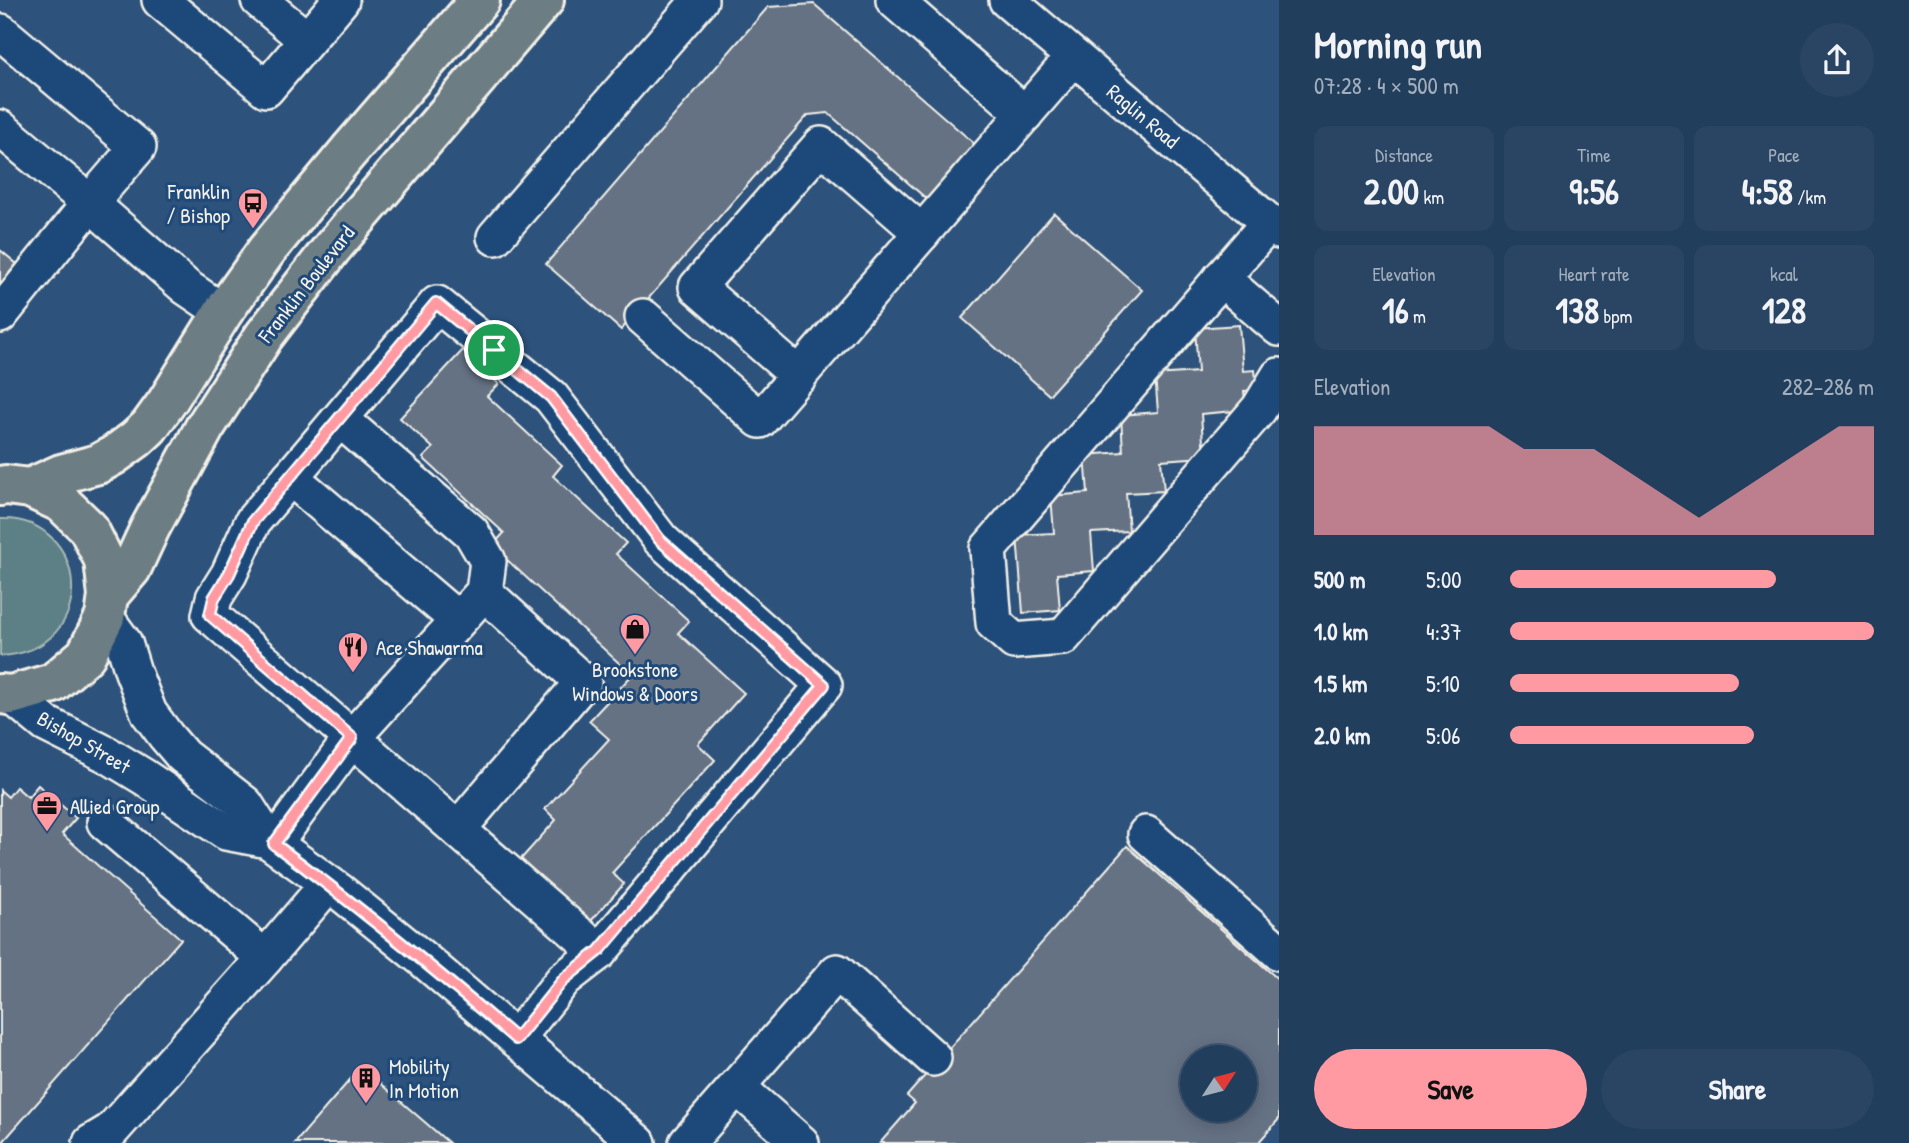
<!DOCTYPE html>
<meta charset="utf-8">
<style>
:root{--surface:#223e5d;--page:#2a4563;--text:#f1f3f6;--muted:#a2aebc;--line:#3f5772;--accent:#ff9aa2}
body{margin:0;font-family:"Patrick Hand",sans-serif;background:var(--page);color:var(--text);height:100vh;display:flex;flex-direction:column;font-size:26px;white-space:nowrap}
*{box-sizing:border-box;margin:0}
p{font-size:23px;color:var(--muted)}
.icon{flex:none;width:38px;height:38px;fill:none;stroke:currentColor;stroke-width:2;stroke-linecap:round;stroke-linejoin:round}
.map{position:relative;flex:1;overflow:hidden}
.panel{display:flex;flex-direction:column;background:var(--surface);width:630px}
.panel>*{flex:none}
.needle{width:46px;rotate:54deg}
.fabs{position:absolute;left:1180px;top:1045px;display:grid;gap:14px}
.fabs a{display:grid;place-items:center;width:77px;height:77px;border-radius:50%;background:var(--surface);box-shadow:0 4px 18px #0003,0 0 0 2px var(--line);font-size:35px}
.pin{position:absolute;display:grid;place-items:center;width:60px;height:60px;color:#fff;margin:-30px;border:4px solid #fff;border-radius:50%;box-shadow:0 2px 7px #0007}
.round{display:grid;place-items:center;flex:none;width:74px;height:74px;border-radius:37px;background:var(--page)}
.overview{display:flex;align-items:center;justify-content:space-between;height:119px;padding:0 35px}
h1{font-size:38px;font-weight:700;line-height:52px}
.figures{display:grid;grid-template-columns:repeat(3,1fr);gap:10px;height:119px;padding:7px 35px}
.figures div{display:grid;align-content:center;border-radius:14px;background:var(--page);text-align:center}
.figures b{font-size:35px;font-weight:700}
.figures small{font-size:19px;font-weight:400}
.figures p{font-size:19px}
.chart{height:196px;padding:14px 35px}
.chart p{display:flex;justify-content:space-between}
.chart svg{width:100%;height:126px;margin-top:7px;fill:var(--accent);opacity:.7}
.action{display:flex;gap:14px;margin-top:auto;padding:14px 35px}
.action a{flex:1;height:80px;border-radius:42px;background:var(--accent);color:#111;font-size:28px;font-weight:700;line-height:80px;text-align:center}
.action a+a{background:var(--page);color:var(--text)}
ul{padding:0 35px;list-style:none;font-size:23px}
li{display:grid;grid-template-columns:112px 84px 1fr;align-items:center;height:52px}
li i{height:18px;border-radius:9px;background:var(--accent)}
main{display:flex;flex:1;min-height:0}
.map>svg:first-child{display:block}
</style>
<main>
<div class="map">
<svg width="1279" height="1143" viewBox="0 0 1279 1143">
<rect width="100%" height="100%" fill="#2d527c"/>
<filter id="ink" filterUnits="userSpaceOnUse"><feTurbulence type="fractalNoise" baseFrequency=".0143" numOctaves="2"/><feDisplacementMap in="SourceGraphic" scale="14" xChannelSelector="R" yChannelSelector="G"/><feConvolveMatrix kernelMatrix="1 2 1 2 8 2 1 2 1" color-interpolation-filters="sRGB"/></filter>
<g filter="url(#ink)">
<path fill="#5c8085" stroke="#a8b8b6" stroke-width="2" d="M 0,519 C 89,515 103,651 0,656 Z"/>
<g fill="#657284" stroke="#f4f1e8" stroke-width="2" fill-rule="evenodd">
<path d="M 814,4 L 977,146 L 929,201 L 828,113 L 808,115 L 621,330 L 546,264 L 768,7 Z"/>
<path d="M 1054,213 L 1142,290 L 1049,395 L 962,318 Z"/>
<path d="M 0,250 L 17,264 L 0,284 Z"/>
<path d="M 1239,325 L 1243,371 L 1255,370 L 1257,390 L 1244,391 L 1246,410 L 1201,414 L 1204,457 L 1161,460 L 1164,491 L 1126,493 L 1129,531 L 1091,533 L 1094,571 L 1057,574 L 1060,610 L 1023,613 L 1017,535 L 1054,533 L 1051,496 L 1088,493 L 1085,455 L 1123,452 L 1121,415 L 1158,412 L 1155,375 L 1198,372 L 1195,328 Z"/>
<path d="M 463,350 L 499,384 L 487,396 L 562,465 L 553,476 L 626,543 L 616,554 L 689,621 L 678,633 L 744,693 L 698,744 L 715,760 L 612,873 L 624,884 L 590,922 L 521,859 L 556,820 L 545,809 L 609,739 L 589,721 L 632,675 L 492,546 L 504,533 L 423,458 L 433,448 L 400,418 Z"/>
<path d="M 38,785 L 76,818 L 62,834 L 181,939 L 2,1143 L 0,1143 L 0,790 L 8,797 L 16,787 L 28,797 Z"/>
<path d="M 1127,846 L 1279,980 L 1279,1119 L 1258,1143 L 880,1143 L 915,1103 L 907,1096 ZM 1192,1057 L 1244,1057 L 1244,1110 L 1192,1110 Z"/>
<path d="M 361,1067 L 449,1143 L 295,1143 Z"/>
</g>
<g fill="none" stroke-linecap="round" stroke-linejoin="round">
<g stroke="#f4f1e8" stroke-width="40">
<g id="minor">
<path d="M 160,0 L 266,89 L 341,0"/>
<path d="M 259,0 L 307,40"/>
<path d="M 894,0 L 1025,114"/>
<path d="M 1007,0 L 1279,231"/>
<path d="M 0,34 L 1,32 L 138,147 L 90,203 L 0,128"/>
<path d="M 1269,223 L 988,549 L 994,623 L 1014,641 L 1063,637 L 1259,409 L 1279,376"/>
<path d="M 495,237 L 700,0"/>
<path d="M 1221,278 L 1279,328"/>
<path d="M 0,315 L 90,203 L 186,287 L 223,312"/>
<path d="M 643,317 L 760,420 L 1074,57"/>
<path d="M 799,376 L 697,287 L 821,145 L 922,233"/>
<path d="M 290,477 L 458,620"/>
<path d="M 105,617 L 124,643 L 133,672 L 149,713 L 166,736 L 183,756 L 245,804 L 268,840 L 340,892 L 424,960 L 638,1143"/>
<path d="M 11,695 L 46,724 L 108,755 L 144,777 L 226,832 L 268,840"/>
<path d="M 105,822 L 265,958"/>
<path d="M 458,829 L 583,682 L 484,592"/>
<path d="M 1146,834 L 1279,952"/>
<path d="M 274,844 L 352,738 L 599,952 L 824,685 L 661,540 L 551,397 L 437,304 L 253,521 L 229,574 L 214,598 L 210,615 L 352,738 L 484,592 L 488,561 L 471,532 L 340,419"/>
<path d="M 516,1039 L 564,979 L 599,952"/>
<path d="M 737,1087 L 801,1143"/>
<path d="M 91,1143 L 111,1131 L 265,958 L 328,884"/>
<path d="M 687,1143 L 837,972 L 933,1058"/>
</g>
</g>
<g stroke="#f4f1e8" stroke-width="44">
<g id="major">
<path d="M 0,486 L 6,485 L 30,488 L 62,503 L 88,528 L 104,560 L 108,596 L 105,617 L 86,655 L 53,683 L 11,695 L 0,694"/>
<path d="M 30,488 L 61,474 L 98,464 L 114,455 L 136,439 L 149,427 L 167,402 L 223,312 L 267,250 L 349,151 L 480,0"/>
<path d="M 108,596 L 131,569 L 150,528 L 205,427 L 264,336 L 332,248 L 544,0"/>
</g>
</g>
<use href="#minor" stroke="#1f4a7a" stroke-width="35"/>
<use href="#major" stroke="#6d7d84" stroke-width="38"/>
</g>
</g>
<g fill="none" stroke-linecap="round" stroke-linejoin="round" filter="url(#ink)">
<g stroke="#fff" stroke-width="14">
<path id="route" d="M 436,303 L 551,397 L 660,540 L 824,685 L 599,951 L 564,979 L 516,1039 C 437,971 358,906 274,844 L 352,738 L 210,615 L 214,598 L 229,574 L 253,521 Z"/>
</g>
<use href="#route" stroke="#ff9aa2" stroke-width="9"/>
</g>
<defs>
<g id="bus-pin" transform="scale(1.575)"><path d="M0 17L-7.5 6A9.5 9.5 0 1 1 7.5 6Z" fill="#ff9aa2" stroke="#1f4a7a"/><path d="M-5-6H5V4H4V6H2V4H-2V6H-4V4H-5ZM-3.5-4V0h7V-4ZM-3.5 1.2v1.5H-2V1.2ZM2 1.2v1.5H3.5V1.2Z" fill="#111"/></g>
<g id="shop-pin" transform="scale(1.575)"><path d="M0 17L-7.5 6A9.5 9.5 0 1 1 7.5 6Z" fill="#ff9aa2" stroke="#1f4a7a"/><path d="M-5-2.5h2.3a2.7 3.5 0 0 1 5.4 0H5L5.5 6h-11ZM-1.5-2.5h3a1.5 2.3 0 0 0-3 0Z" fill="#111"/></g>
<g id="restaurant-pin" transform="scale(1.575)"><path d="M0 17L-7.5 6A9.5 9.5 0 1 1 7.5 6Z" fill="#ff9aa2" stroke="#1f4a7a"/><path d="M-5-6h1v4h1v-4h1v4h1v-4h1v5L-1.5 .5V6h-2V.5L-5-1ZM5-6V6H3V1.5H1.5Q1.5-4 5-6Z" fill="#111"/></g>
<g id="office-pin" transform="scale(1.575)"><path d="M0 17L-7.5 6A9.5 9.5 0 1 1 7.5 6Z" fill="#ff9aa2" stroke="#1f4a7a"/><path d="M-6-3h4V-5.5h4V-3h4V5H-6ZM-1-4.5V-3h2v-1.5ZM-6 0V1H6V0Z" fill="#111"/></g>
<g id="building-pin" transform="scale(1.575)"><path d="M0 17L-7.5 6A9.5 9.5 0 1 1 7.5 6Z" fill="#ff9aa2" stroke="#1f4a7a"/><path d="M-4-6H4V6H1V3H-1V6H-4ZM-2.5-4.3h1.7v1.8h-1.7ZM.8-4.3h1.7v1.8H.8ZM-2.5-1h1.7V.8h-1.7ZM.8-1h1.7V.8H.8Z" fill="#111"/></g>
</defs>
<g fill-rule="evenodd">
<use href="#bus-pin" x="253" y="203"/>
<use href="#shop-pin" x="635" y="629"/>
<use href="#restaurant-pin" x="353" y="647"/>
<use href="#office-pin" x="47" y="806"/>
<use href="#building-pin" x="366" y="1078"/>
</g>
<g text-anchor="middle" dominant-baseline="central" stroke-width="6" stroke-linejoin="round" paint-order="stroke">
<g font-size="21" fill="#f4f1e8" stroke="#1f4a7a">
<text transform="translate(1143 116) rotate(40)">Raglin Road</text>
<text transform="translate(306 284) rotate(-52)">Franklin Boulevard</text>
<text transform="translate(84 742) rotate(30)">Bishop Street</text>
</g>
<g font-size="21" fill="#f4f1e8" stroke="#1f4a7a" text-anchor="start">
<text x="230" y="191" text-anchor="end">Franklin<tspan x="230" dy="24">/ Bishop</tspan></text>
<text x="376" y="647">Ace Shawarma</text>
<text x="635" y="669" text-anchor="middle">Brookstone<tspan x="635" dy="24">Windows &amp; Doors</tspan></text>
<text x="70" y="806">Allied Group</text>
<text x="389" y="1066">Mobility<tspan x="389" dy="24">In Motion</tspan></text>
</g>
</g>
</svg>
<div class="fabs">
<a><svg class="needle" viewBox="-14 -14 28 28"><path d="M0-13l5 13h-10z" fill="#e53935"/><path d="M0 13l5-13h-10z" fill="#a2aebc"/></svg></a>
</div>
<div class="pin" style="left:494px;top:350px;background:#1e9e55"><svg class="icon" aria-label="arrive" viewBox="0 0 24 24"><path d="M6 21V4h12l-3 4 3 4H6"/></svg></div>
</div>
<section class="panel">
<div class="overview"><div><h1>Morning run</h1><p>07:28 · 4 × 500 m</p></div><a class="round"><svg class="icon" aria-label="share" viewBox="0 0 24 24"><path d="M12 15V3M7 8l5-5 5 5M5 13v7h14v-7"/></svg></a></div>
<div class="figures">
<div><p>Distance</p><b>2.00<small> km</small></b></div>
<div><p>Time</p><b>9:56</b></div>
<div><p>Pace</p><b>4:58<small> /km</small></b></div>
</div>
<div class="figures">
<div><p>Elevation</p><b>16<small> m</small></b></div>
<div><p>Heart rate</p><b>138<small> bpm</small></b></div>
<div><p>kcal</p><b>128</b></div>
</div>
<div class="chart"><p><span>Elevation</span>282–286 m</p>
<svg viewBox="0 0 160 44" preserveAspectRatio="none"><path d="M0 44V6L10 6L20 6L30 6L40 6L50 6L60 14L70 14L80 14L90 22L100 30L110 38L120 30L130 22L140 14L150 6L160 6V44z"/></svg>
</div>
<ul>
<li><b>500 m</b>5:00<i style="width:73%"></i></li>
<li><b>1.0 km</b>4:37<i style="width:100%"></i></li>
<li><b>1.5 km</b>5:10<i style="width:63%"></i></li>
<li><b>2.0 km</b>5:06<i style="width:67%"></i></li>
</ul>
<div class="action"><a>Save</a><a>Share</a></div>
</section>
</main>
